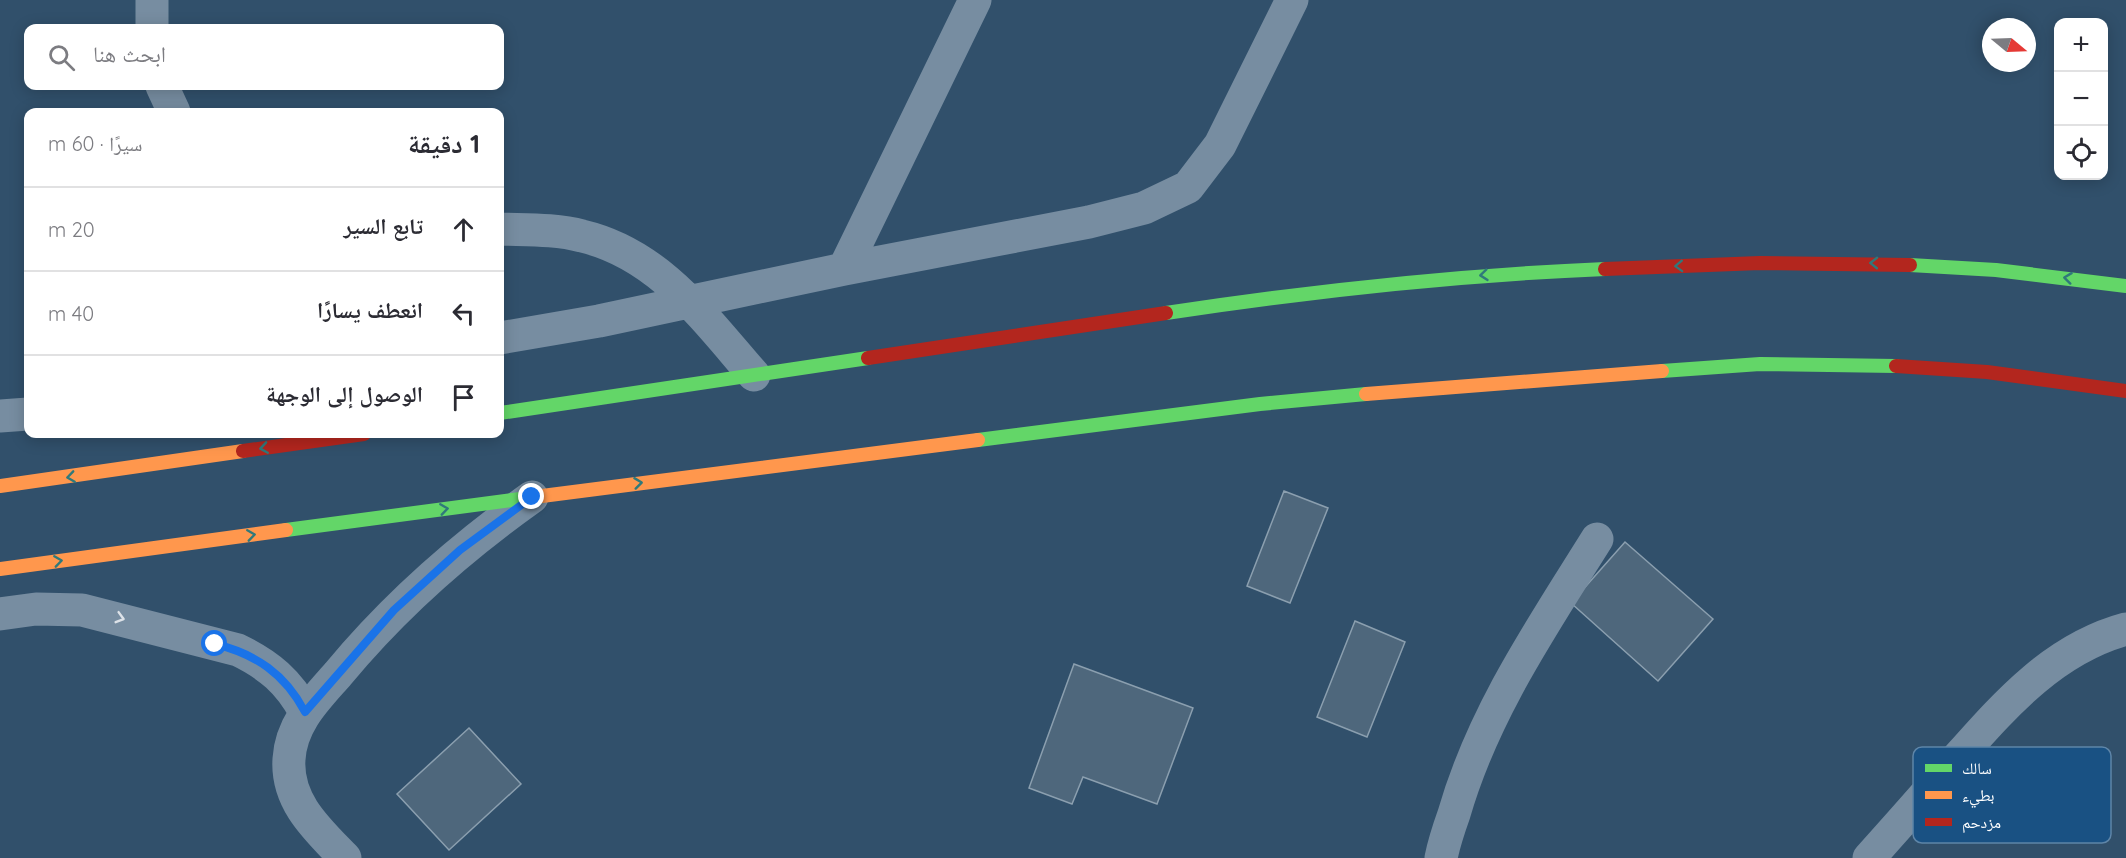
<!DOCTYPE html>
<html lang="ar">
<head>
<meta charset="utf-8">
<style>
  body { margin:0; font-family:Quicksand,"Noto Naskh Arabic",sans-serif; background:#f7f7f7; color:#2b2b33; direction:rtl }
  .controls { position:absolute; right:18px; top:18px; display:grid; overflow:hidden; border-radius:12px; box-shadow:0 3px 15px #0003 }
  .controls button { width:54px; height:54px; display:grid; place-items:center; padding:0; border:0; border-bottom:2px solid #e1e1e2; background:#fff; color:#2b2b33; font:30px sans-serif }
  .compass { position:absolute; left:1982px; top:18px; width:54px; height:54px; border-radius:50%; background:#fff; box-shadow:0 3px 15px #0003; rotate:109deg }
  .stop { position:absolute; width:18px; height:18px; margin:-14px; border:4px solid #1a73e8; border-radius:50%; background:#fff }
  .stop.end { background:#1a73e8; border-color:#fff; box-shadow:0 2px 6px #0008 }
  .list { margin:0; padding:0; list-style:none }
  h2 { display:flex; justify-content:space-between; align-items:center; height:78px; margin:0; padding:0 24px; font-size:26px }
  h2 small { font-size:20px; font-weight:400; color:#7c7c81 }
  .list li { display:grid; grid-template-columns:39px 1fr auto; gap:18px; align-items:center; box-sizing:border-box; height:84px; padding:0 24px; border-top:2px solid #e1e1e2 }
  .list b { display:block; font-size:22px; white-space:nowrap }
  .list em { font-size:20px; font-style:normal; color:#7c7c81 }
  .icon { flex:none; width:33px; height:33px; fill:none; stroke:currentColor; stroke-width:2; stroke-linecap:round; stroke-linejoin:round }
  .map { position:relative; flex:none; width:2126px; height:858px; overflow:hidden; direction:ltr }
  .search { position:absolute; background:#fff; box-shadow:0 3px 15px #0003; left:24px; top:24px; width:480px; height:66px; display:flex; align-items:center; gap:15px; box-sizing:border-box; padding:0 21px; border-radius:12px; color:#7c7c81; font-size:22px }
  .panel { position:absolute; background:#fff; box-shadow:0 3px 15px #0003; left:24px; top:108px; width:480px; height:330px; border-radius:12px; direction:rtl }
  .map>svg:first-child { display:block }
  .building { fill:#4e677c; stroke:#8b9faf; stroke-width:1.5 }
  .lines { fill:none; stroke-linecap:round; stroke-linejoin:round }
  .street { stroke:#778da1; stroke-width:33 }
  .fast { stroke:#63d668; stroke-width:14 }
  .slow { stroke:#ff974d; stroke-width:14 }
  .jam { stroke:#b3261e; stroke-width:14 }
  .oneway { stroke:#2f797b }
  .oneway2 { stroke:#dde2e8 }
  .route { stroke:#1a73e8; stroke-width:8 }
  .key { fill:#195183; stroke:#5e85a8; stroke-width:1.5 }
  .key-label { font-size:16px; fill:#fff }
</style>
</head>
<body>
<div class="map">
<svg width="2126" height="858" viewBox="0 0 2126 858">
  <rect width="100%" height="100%" fill="#31506b"/>
  <!-- building -->
  <path class="building" d="M1284 491 1328 508 1290 603 1247 586Z
    M1625 542 1713 619 1658 681 1571 603Z
    M1355 621 1405 642 1367 737 1317 717Z
    M1074 664 1193 708 1157 804 1083 777 1072 804 1029 788Z
    M469 728 521 784 449 850 397 794Z"/>
  <g class="lines">
    <!-- street -->
    <path class="street" d="M152 0V28
      M162 86 174 112
      M500 229C526 230 556 229 582 236 659 254 704 318 754 375
      M844 269 975 0
      M500 338 599 321 844 269 1089 222 1144 208 1188 187 1220 145 1292 0
      M0 416 28 414
      M0 614 36 609 82 610 238 650C269 665 289 682 305 712
      M345 858C318 830 286 802 289 759 291 723 316 699 338 674 395 605 459 549 532 497
      M1441 858C1444 843 1449 828 1454 814 1483 713 1542 627 1597 539
      M1869 858C1898 826 1926 794 1954 762 2003 707 2052 649 2126 629"/>
    <!-- fast -->
    <path class="fast" d="M1910 265 1996 270 2126 286
      M1166 313C1311 291 1458 275 1605 269
      M1662 371 1760 364 1896 366
      M500 413 868 358
      M978 440 1260 404 1366 394
      M286 530 542 496"/>
    <!-- slow -->
    <path class="slow" d="M1366 394 1662 371
      M0 486 243 451
      M542 496 978 440
      M0 569 286 530"/>
    <!-- jam -->
    <path class="jam" d="M1605 269 1760 263 1910 265
      M868 358 1166 313
      M1896 366 1987 372 2126 391
      M243 451 364 434"/>
  </g>
  <!-- one-way arrows -->
  <defs><path id="oneway-chevron" d="M-2-3.5L2.5 0L-2 3.5" fill="none" stroke-width="1.6" stroke-linecap="round" stroke-linejoin="round" transform="scale(1.5)"/></defs>
  <g class="oneway">
    <use href="#oneway-chevron" transform="translate(1874 263) rotate(-179)"/>
    <use href="#oneway-chevron" transform="translate(1679 266) rotate(178)"/>
    <use href="#oneway-chevron" transform="translate(1484 275) rotate(174)"/>
    <use href="#oneway-chevron" transform="translate(2068 278) rotate(-173)"/>
    <use href="#oneway-chevron" transform="translate(264 448) rotate(171)"/>
    <use href="#oneway-chevron" transform="translate(71 477) rotate(172)"/>
    <use href="#oneway-chevron" transform="translate(638 483) rotate(-7)"/>
    <use href="#oneway-chevron" transform="translate(444 509) rotate(-8)"/>
    <use href="#oneway-chevron" transform="translate(251 535) rotate(-8)"/>
    <use href="#oneway-chevron" transform="translate(58 561) rotate(-8)"/>
  </g>
  <use class="oneway2" href="#oneway-chevron" transform="translate(120 618) rotate(16)"/>
  <g class="lines">
    <!-- route -->
    <path class="route" d="M215 644C256 654 285 674 305 712L394 610 460 550 532 497"/>
  </g>
  <!-- legend -->
  <rect x="1913" y="747" width="198" height="96" rx="9" class="key"/>
  <rect x="1925" y="764" width="27" height="8" fill="#63d668"/>
  <rect x="1925" y="791" width="27" height="8" fill="#ff974d"/>
  <rect x="1925" y="818" width="27" height="8" fill="#b3261e"/>
  <g class="key-label">
    <text x="1962" y="774">سالك</text>
    <text x="1962" y="801">بطيء</text>
    <text x="1962" y="828">مزدحم</text>
  </g>
</svg>
<div class="controls">
<button>+</button>
<button>−</button>
<button><svg class="icon" aria-label="locate" viewBox="0 0 24 24"><circle cx="12" cy="12" r="6"/><path d="M12 2v4M12 18v4M2 12h4M18 12h4"/></svg></button>
</div>
<svg class="compass" viewBox="-18 -18 36 36"><path d="M0-13l5 13h-10z" fill="#e53935"/><path d="M0 13l5-13h-10z" fill="#7c7c81"/></svg>
<div class="stop" style="left:215px;top:644px"></div>
<div class="stop end" style="left:532px;top:497px"></div>
<div class="search"><svg class="icon" aria-label="search" viewBox="0 0 24 24"><circle cx="10" cy="10" r="6"/><path d="M15 15l6 6"/></svg>ابحث هنا</div>
<section class="panel">
<h2>1 دقيقة<small>سيرًا · 60 m</small></h2>
<ul class="list">
<li><svg class="icon" aria-label="ahead" viewBox="0 0 24 24"><path d="M12 20V5M6 11l6-6 6 6"/></svg><div><b>تابع السير</b></div><em>20 m</em></li>
<li><svg class="icon" aria-label="left" viewBox="0 0 24 24"><path d="M17 20v-9H6M10 6l-5 5 5 5"/></svg><div><b>انعطف يسارًا</b></div><em>40 m</em></li>
<li><svg class="icon" aria-label="arrive" viewBox="0 0 24 24"><path d="M6 21V4h12l-3 4 3 4H6"/></svg><div><b>الوصول إلى الوجهة</b></div></li>
</ul>
</section>
</div>
</body>
</html>
